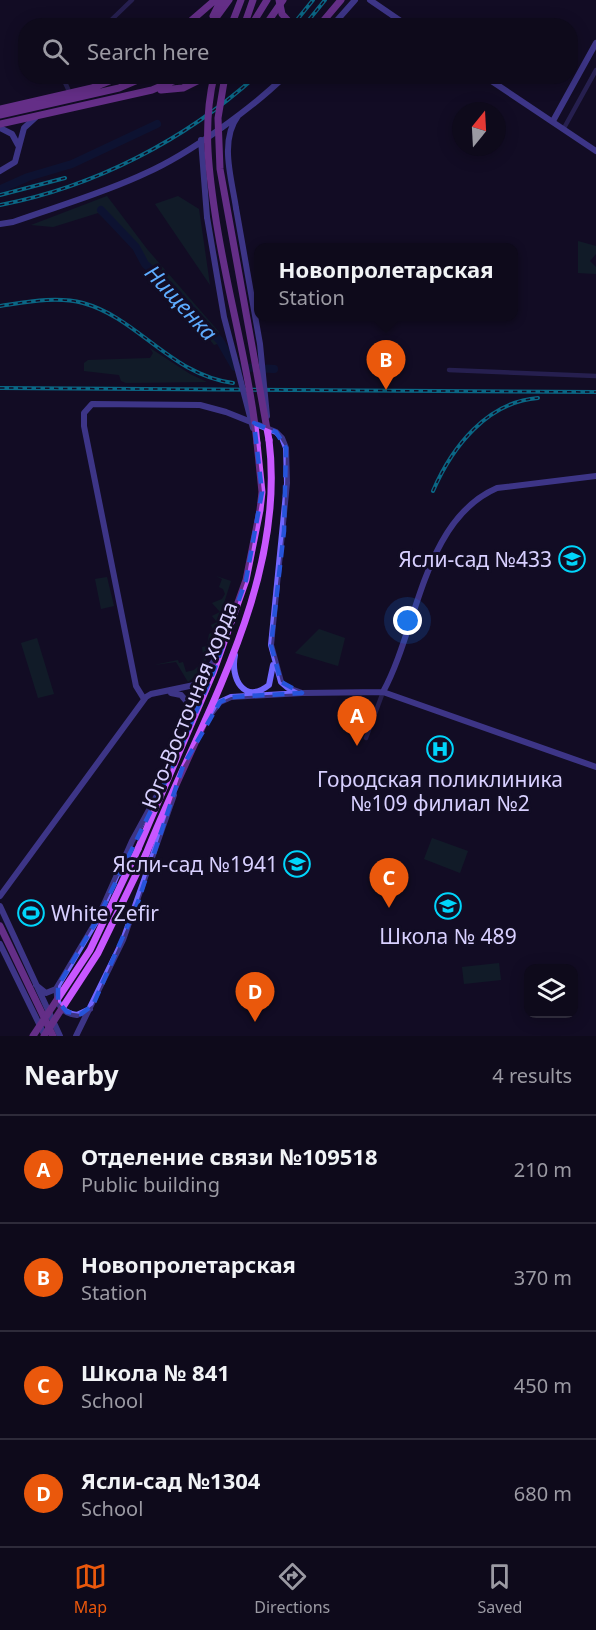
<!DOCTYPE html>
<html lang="en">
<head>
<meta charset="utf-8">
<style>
  body { margin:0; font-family:"Noto Sans",sans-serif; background:#1c1828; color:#f1f3f6 }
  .controls { position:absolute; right:18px; bottom:18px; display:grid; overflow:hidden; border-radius:12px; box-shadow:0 3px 15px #0003 }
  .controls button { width:54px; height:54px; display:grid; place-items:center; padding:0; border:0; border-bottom:2px solid #2e2b3a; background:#0e0a1b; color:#f1f3f6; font:30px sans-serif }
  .compass { position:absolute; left:452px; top:102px; width:54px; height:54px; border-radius:50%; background:#0e0a1b; box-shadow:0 3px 15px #0003; rotate:18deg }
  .you { position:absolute; left:408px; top:621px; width:21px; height:21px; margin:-15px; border:4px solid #fff; border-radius:50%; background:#1a73e8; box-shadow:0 0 0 9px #1a73e833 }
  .badge { display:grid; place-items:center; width:39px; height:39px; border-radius:50%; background:#ea580c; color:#fff; font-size:20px; font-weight:700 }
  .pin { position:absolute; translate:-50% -50px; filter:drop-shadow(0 2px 3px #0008) }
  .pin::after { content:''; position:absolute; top:32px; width:21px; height:18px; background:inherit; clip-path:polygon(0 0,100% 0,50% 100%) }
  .popup { position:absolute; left:254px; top:243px; width:264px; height:78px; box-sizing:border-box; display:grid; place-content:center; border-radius:12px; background:#0e0a1b; filter:drop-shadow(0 2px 4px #0005); font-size:20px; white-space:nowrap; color:#9b9aa3 }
  .popup b { font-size:22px; color:#f1f3f6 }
  .popup::after { content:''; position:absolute; left:50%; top:100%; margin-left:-12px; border:12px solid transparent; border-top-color:#0e0a1b }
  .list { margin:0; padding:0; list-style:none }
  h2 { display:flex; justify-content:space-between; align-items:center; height:78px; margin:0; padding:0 24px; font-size:26px }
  h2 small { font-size:20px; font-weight:400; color:#9b9aa3 }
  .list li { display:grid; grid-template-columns:39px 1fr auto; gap:18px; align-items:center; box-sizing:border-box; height:108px; padding:0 24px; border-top:2px solid #2e2b3a }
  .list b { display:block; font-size:22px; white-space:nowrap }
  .list p { margin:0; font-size:20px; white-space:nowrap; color:#9b9aa3 }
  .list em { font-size:20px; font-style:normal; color:#9b9aa3 }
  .icon { flex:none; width:33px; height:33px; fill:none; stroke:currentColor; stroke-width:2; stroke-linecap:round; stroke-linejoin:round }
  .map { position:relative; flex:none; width:596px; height:1036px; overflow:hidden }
  .search { position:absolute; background:#0e0a1b; box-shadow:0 3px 15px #0003; left:18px; right:18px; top:18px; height:66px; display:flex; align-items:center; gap:15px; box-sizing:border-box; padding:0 21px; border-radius:24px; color:#9b9aa3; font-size:22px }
  .sheet { height:510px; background:#0e0a1b }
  nav { display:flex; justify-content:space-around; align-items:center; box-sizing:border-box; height:84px; border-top:2px solid #2e2b3a; background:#0e0a1b; font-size:16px; color:#9b9aa3 }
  nav a { display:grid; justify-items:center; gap:3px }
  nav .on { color:#ea580c }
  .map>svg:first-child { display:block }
  .green { fill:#102d2e }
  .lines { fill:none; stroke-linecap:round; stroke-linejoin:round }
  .river { stroke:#081a42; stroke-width:8 }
  .street { stroke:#3e3784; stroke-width:4.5 }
  .secondary { stroke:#7267ff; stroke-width:6 }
  .primary { stroke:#c857ff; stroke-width:7 }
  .rail-casing { stroke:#00d5fb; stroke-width:4 }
  .rail { stroke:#120d24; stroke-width:1.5; stroke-dasharray:4.5; stroke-linecap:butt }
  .secondary-bridge { stroke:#7267ff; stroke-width:6 }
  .primary-bridge { stroke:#c857ff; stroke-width:7 }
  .marked { fill:none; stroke:#2654da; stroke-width:4.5; stroke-dasharray:12 8; stroke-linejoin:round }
  .labels { text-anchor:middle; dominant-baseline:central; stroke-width:6; stroke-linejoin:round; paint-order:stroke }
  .poi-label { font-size:21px; fill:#d8d0ff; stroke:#120d24; text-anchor:end }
  .street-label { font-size:21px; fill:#d8d0ff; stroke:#120d24 }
  .water-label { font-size:22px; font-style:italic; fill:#5eacff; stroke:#120d24 }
</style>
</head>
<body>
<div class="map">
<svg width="596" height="1036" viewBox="0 0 596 1036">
  <rect width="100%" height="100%" fill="#120d24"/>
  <!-- green -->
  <path class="green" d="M107 196 147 249 219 332 217 344 214 345C178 299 142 252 98 213L53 227 31 225Z
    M178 196 199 209 210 285 155 204Z
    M578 241 596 246V254L590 261 596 267V274L578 273Z
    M150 348 190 374 207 382 126 383 121 381 119 375 84 371V363L88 360 150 358 153 353Z
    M216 576 231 581 205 663 198 674 188 682 176 662 154 665 178 660 179 663 183 662 186 672 194 670 204 661 202 647 207 646 209 634 214 631 211 625 217 622 212 616 220 612 212 603 222 599 225 594 223 589 219 587 222 579Z
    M107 577 114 606 101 609 95 579Z
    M319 629 345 638 338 666 295 653Z
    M37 638 54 694 38 698 21 643Z
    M432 838 468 851 460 873 424 859Z
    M499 963 501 980 464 984 462 967Z"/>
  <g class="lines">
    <!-- river -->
    <path class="river" d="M1 189 28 177 72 164 157 124
      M101 210 136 247 145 264 172 288 220 341 235 367 274 369"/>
    <!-- street -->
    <path class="street" d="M105 26 132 0
      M62 76 68 89
      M564 128 596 70
      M449 370 596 376
      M366 738 383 692"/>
    <!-- secondary -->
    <path class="secondary" d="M370 0 408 26
      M332 26 355 0
      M484 76 596 151
      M553 121 596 43
      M0 128 12 134 18 145
      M201 140 207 217
      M0 171 15 162 24 128 36 117
      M236 208C232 180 219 141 238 116
      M0 224 13 222C58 206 104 193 146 173 189 154 251 109 285 76
      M235 655C230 678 244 705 269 685L273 665
      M383 692C418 628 423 520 497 488L596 476
      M171 693 181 695 187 702V729
      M144 699 136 686 84 426V413L92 404 200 405 226 412 276 432 282 438 286 448 287 483 271 645 281 682 288 688 302 693
      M210 715 220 702 231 697 302 693 383 692 596 767
      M0 896 146 697 151 694 199 684 215 659
      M0 906 60 1036
      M0 944 45 1036
      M36 985 46 993 56 989 97 920 132 841 161 788
      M58 986C54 1002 61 1013 77 1015L90 1009
      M76 1036 123 940 174 795"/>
    <!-- primary -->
    <path class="primary" d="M213 16 221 0
      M185 26 215 0
      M210 26 229 0
      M231 26 241 0
      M244 26 253 0
      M251 26 267 0
      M265 26 283 0
      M319 26 341 0
      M161 90 183 88 207 76
      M0 109 92 88 122 76
      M0 115 119 88 147 76
      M0 124 152 90 185 76
      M138 849 213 673 246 580 260 510 262 492 257 443
      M146 854C198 724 287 585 269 440
      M0 926 53 1036"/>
    <!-- rail casing -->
    <g class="rail-casing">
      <path id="rail" d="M292 26 313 0
        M304 26 325 0
        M0 195 65 178
        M0 205C94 187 185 140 256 76
        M0 306C27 302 56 296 83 303 138 318 171 375 233 383
        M0 388 596 392
        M433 491C452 447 487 402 538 398"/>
    </g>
    <!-- rail -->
    <use href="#rail" class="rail"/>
    <!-- secondary-bridge -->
    <path class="secondary-bridge" d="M236 208 260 344 267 416
      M207 217 224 317 253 428"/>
    <!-- primary-bridge -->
    <path class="primary-bridge" d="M279 0 282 14 293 26
      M214 76C203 123 208 166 215 213 226 290 249 365 257 443
      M225 76 218 118 220 169 269 440
      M33 1036 90 950 138 849
      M44 1036 98 953 146 854"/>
  </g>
  <!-- marked area -->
  <path d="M0 0H596V1036H0ZM254 423 276 432 286 448 284 531 271 645 281 682 302 693 231 697 220 702 183 766 138 902 93 1005 81 1014 67 1012 58 1002V986L97 920 169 774 213 673 246 580 262 492Z" fill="#120d24" fill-opacity=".55" fill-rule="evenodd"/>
  <path class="marked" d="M254 423 276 432 286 448 284 531 271 645 281 682 302 693 231 697 220 702 183 766 138 902 93 1005 81 1014 67 1012 58 1002V986L97 920 169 774 213 673 246 580 262 492Z"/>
  <!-- icons -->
  <defs>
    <g id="school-ring" transform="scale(1.35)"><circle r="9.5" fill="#120d24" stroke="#00d5fb" stroke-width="1.5"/><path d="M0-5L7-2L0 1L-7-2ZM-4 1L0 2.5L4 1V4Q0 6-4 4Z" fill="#00d5fb"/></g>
    <g id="hospital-ring" transform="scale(1.35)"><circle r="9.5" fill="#120d24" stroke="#00d5fb" stroke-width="1.5"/><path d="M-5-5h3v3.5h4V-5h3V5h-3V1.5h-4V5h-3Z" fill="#00d5fb"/></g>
    <g id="stadium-ring" transform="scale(1.35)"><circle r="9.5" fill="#120d24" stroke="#00d5fb" stroke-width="1.5"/><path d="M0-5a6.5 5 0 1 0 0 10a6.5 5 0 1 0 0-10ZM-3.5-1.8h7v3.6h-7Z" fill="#00d5fb"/></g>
  </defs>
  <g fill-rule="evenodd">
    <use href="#school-ring" x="572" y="559"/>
    <use href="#hospital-ring" x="440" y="749"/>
    <use href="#school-ring" x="297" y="864"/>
    <use href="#school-ring" x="448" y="906"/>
    <use href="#stadium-ring" x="31" y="913"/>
  </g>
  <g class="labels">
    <!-- poi labels -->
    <g class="poi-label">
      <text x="552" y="559">Ясли-сад №433</text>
      <text x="440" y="779" text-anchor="middle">Городская поликлиника<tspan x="440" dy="24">№109 филиал №2</tspan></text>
      <text x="278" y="864">Ясли-сад №1941</text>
      <text x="51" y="913" text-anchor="start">White Zefir</text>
      <text x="448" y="936" text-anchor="middle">Школа № 489</text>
    </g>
    <!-- street labels -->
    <g class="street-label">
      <text transform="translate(189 705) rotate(-68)">Юго-Восточная хорда</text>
    </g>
    <!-- water labels -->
    <g class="water-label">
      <text transform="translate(182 302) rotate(47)">Нищенка</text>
    </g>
  </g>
</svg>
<div class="controls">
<button><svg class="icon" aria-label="layers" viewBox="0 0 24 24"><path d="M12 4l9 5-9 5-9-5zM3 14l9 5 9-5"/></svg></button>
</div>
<svg class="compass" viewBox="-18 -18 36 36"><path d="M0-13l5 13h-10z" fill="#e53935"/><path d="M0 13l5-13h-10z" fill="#9b9aa3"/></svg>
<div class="you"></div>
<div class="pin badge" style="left:357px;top:746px">A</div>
<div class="pin badge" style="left:386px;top:390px">B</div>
<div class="popup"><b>Новопролетарская</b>Station</div>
<div class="pin badge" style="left:389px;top:908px">C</div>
<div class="pin badge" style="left:255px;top:1022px">D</div>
<div class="search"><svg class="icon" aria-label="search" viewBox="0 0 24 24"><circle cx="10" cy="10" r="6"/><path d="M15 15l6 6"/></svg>Search here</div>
</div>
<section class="sheet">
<h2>Nearby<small>4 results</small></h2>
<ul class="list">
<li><span class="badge">A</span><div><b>Отделение связи №109518</b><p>Public building</p></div><em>210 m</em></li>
<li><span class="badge">B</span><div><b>Новопролетарская</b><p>Station</p></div><em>370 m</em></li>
<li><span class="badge">C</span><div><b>Школа № 841</b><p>School</p></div><em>450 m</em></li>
<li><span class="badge">D</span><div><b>Ясли-сад №1304</b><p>School</p></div><em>680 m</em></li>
</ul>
</section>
<nav>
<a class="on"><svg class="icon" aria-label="map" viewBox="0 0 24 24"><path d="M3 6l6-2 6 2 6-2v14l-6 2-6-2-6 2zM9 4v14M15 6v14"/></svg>Map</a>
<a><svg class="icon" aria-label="directions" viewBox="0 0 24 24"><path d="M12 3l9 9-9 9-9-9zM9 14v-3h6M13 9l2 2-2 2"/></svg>Directions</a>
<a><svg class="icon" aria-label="saved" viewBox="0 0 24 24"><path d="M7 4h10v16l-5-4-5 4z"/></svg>Saved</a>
</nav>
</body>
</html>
